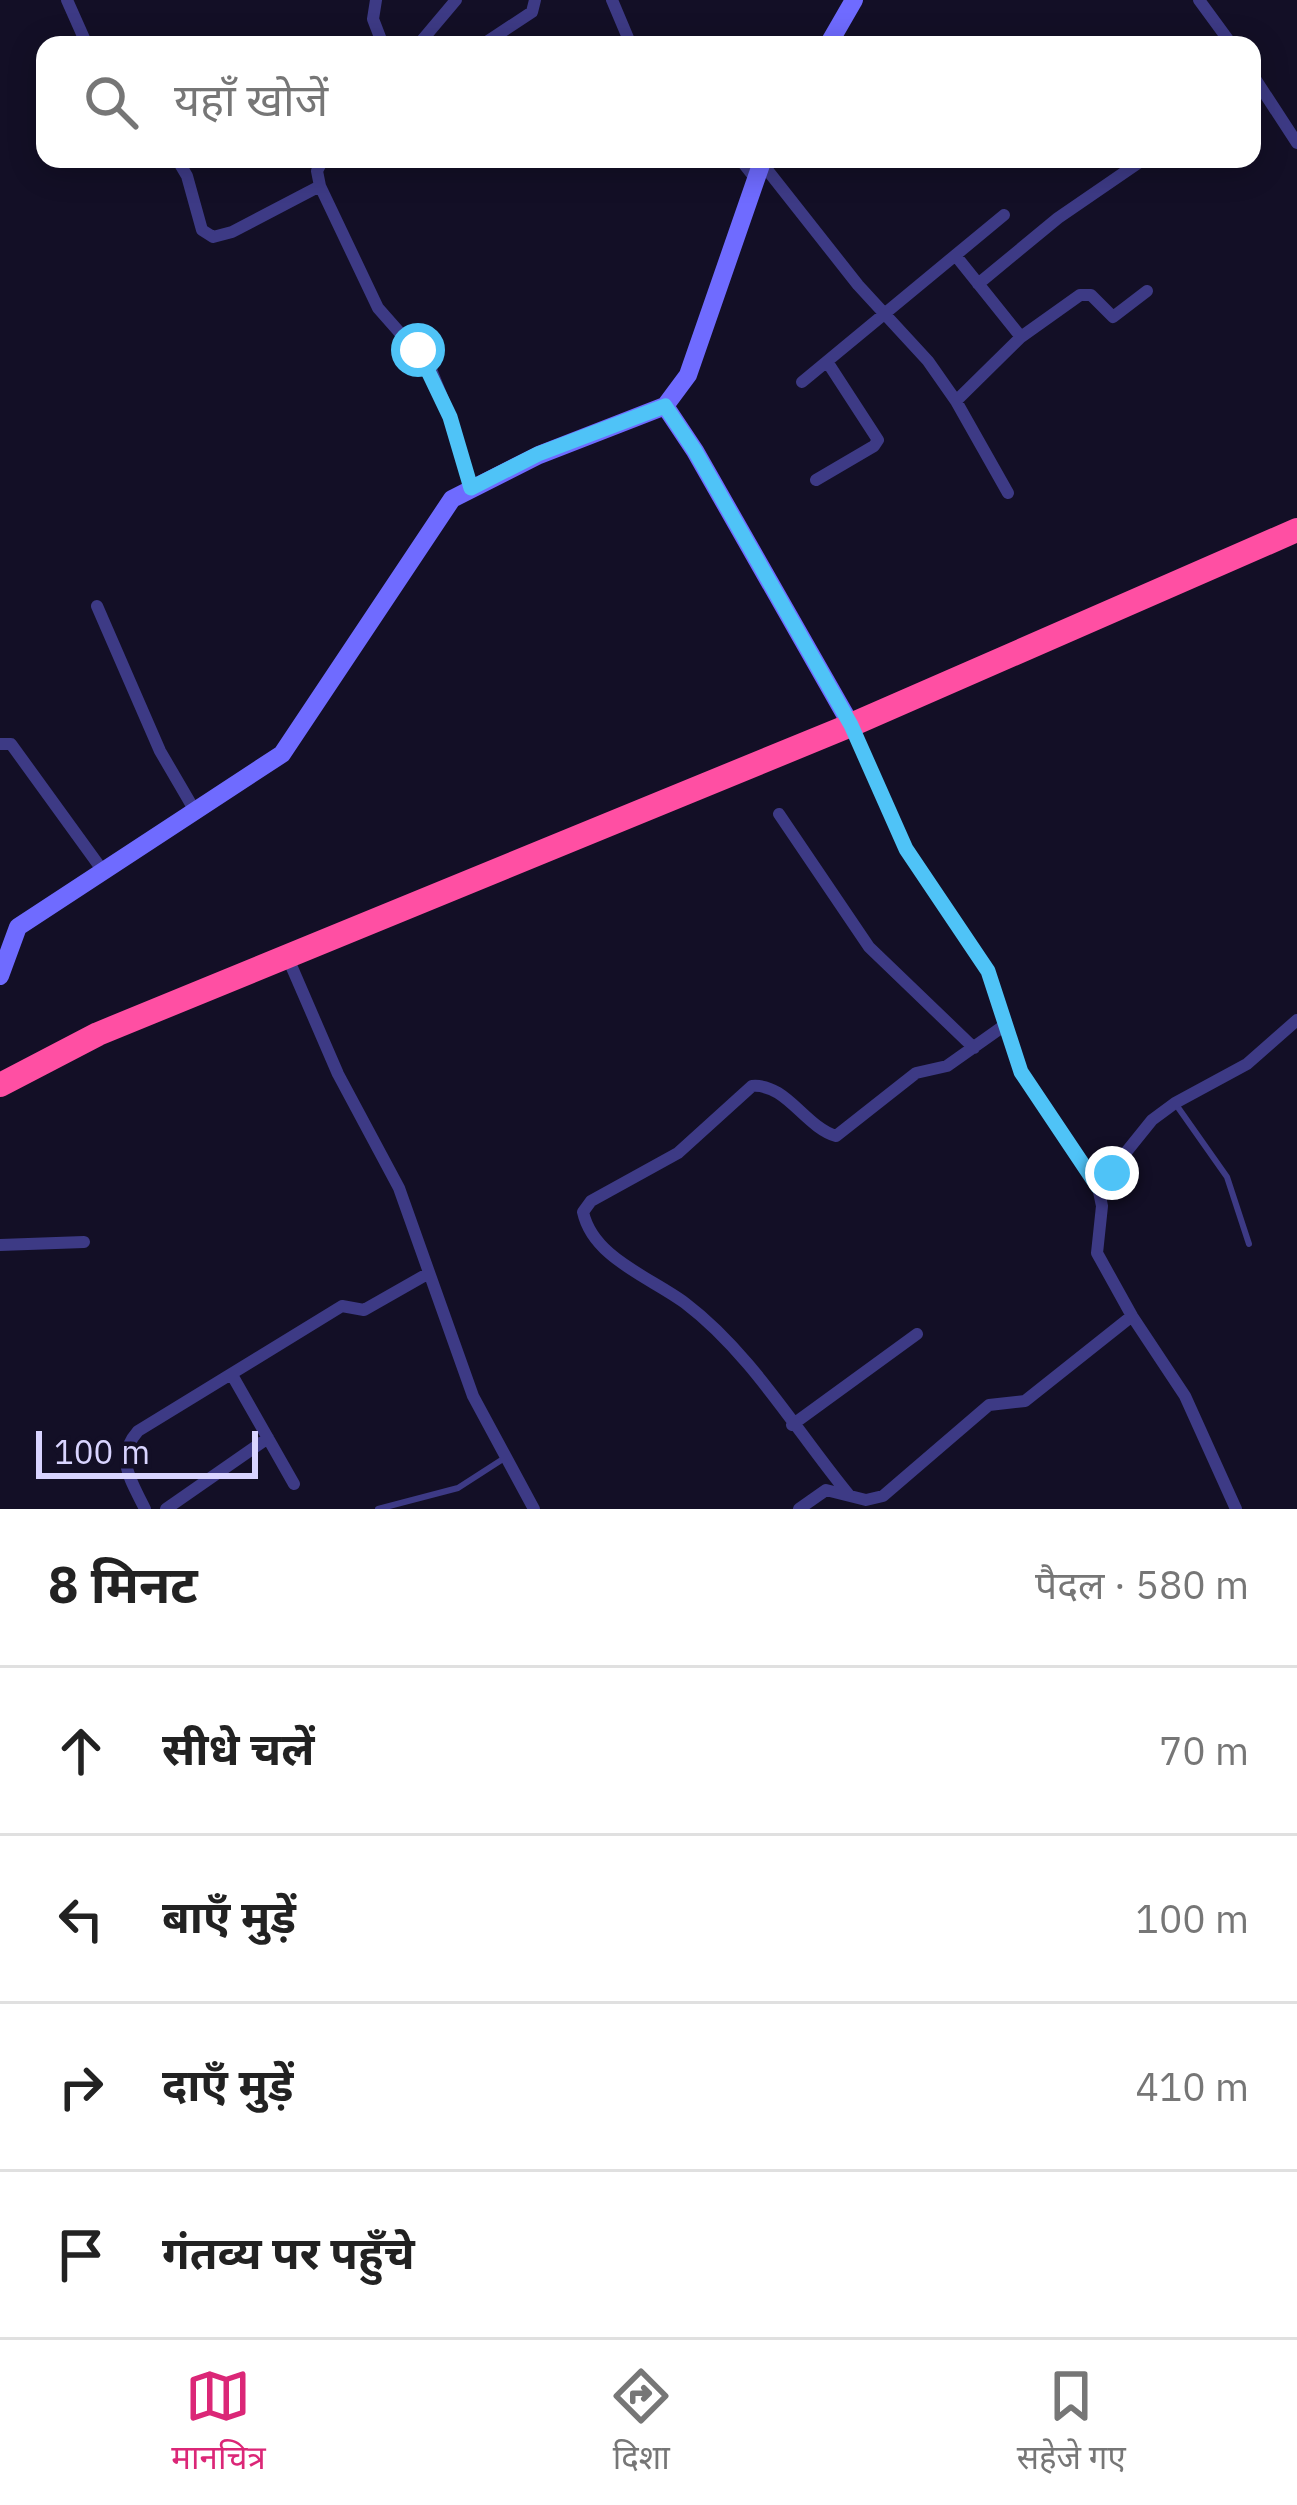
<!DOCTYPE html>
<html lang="hi">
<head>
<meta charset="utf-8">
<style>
  body { margin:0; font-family:"IBM Plex Sans","Noto Sans Devanagari",sans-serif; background:#f2f2f2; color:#222 }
  .scale { position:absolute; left:36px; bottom:30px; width:222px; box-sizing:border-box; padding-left:12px; border:6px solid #d9d4ff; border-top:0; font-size:33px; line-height:42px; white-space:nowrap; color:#d9d4ff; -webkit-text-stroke:9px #130f26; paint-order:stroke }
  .stop { position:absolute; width:36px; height:36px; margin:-27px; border:9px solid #4fc3f7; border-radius:50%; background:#fff }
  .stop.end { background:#4fc3f7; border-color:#fff; box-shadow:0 3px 12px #0008 }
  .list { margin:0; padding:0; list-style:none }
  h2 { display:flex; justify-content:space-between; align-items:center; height:156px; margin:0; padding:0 48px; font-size:51px }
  h2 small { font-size:39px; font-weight:400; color:#767676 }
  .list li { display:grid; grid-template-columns:78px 1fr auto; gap:36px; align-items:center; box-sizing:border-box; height:168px; padding:0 48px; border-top:3px solid #e0e0e0 }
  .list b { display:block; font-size:45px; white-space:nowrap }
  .list em { font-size:39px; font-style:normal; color:#767676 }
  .icon { flex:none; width:66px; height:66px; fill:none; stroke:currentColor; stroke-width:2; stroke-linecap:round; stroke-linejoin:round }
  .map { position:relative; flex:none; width:1297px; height:1509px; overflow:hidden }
  .search { position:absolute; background:#fff; box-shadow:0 6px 30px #0003; left:36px; right:36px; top:36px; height:132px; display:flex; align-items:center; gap:30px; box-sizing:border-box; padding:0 42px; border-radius:24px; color:#767676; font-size:45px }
  .sheet { height:828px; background:#fff }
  nav { display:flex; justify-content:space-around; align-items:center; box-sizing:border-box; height:168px; border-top:3px solid #e0e0e0; background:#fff; font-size:33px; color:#767676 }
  nav a { display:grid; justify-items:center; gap:6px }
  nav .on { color:#db2777 }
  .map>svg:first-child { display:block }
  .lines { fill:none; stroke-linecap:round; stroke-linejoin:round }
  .lane { stroke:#3d3a85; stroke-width:6 }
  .street { stroke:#3d3a85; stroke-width:12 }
  .secondary { stroke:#6f6bff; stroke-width:18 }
  .highway { stroke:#ff4fa3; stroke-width:24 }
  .route { stroke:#4fc3f7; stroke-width:15 }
</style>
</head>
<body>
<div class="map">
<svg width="1297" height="1509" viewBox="0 0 1297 1509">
  <rect width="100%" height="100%" fill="#130f26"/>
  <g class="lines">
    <!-- lane -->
    <path class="lane" d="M1177 1106 1227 1177 1249 1244
      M378 1509 458 1488 503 1459"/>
    <!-- street -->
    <path class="street" d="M67 0 87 45
      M376 0 373 19 383 45
      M612 0 631 45
      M1199 0 1232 45
      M132 45H136
      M418 45 456 0
      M482 45 532 12 535 0
      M1252 74 1297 143
      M177 159 187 176 202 230 213 237 232 232 320 186
      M323 159 317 171 320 186 378 308 430 367 450 417 471 488
      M740 159 755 178
      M761 162 858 285 928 361 956 401 1008 493
      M956 256 1021 337
      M978 284 1058 218 1144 159
      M802 382 1004 215
      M956 401 1021 337 1080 295H1091L1113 317 1147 291
      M816 480 874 446 878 440 828 363
      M97 606 160 751 195 811
      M851 725 906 849 988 972 1021 1072 1098 1187 1102 1206 1097 1253 1132 1316 1185 1396 1236 1509
      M0 744H11L103 871
      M779 814 869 947 974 1048
      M287 956 338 1074 399 1188 473 1396 534 1509
      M1098 1187 1152 1120 1175 1103 1247 1064 1297 1020
      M0 1245 84 1242
      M232 1375 294 1484
      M792 1425 917 1334
      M849 1495C797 1432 751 1353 685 1303 650 1277 593 1258 583 1212L591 1201 678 1153 752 1086C786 1083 805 1127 836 1136L916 1073 947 1066 1005 1025
      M145 1509C131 1480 114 1458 138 1431L342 1306 364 1310 429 1273
      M166 1509 268 1438
      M799 1509 826 1490 866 1500 883 1496 989 1405 1025 1401 1132 1316"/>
    <!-- secondary -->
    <path class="secondary" d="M828 45 854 0
      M665 406 695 451 851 725
      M0 976 18 927 282 754 452 499 539 455 665 406 688 375 763 159"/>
    <!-- highway -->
    <path class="highway" d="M0 1085 98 1034 851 725 1297 530"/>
  </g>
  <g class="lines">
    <!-- route -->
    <path class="route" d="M418 350 450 417 471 488 538 454 665 406 695 451 851 725 906 849 988 971 1021 1072 1098 1187 1112 1173"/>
  </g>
</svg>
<div class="scale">100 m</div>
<div class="stop" style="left:418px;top:350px"></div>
<div class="stop end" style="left:1112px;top:1173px"></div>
<div class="search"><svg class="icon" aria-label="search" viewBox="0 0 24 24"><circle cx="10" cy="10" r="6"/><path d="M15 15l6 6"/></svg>यहाँ खोजें</div>
</div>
<section class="sheet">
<h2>8 मिनट<small>पैदल · 580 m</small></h2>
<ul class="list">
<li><svg class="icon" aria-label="ahead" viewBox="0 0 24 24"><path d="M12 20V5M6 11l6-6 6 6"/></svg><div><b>सीधे चलें</b></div><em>70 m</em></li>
<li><svg class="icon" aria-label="left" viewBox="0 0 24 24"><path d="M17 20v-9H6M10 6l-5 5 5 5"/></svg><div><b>बाएँ मुड़ें</b></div><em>100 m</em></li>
<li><svg class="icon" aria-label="right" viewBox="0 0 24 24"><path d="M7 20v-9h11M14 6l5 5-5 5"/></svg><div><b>दाएँ मुड़ें</b></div><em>410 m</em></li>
<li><svg class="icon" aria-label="arrive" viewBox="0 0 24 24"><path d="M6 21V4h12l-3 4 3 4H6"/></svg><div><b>गंतव्य पर पहुँचे</b></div></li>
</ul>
</section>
<nav>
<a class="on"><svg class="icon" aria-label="map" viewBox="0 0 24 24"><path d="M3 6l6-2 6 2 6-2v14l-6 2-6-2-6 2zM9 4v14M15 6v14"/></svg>मानचित्र</a>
<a><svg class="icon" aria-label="directions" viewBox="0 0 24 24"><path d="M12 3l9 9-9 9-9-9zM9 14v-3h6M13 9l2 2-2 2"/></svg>दिशा</a>
<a><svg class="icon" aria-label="saved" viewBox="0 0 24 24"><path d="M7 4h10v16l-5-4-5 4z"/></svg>सहेजे गए</a>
</nav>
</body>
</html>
